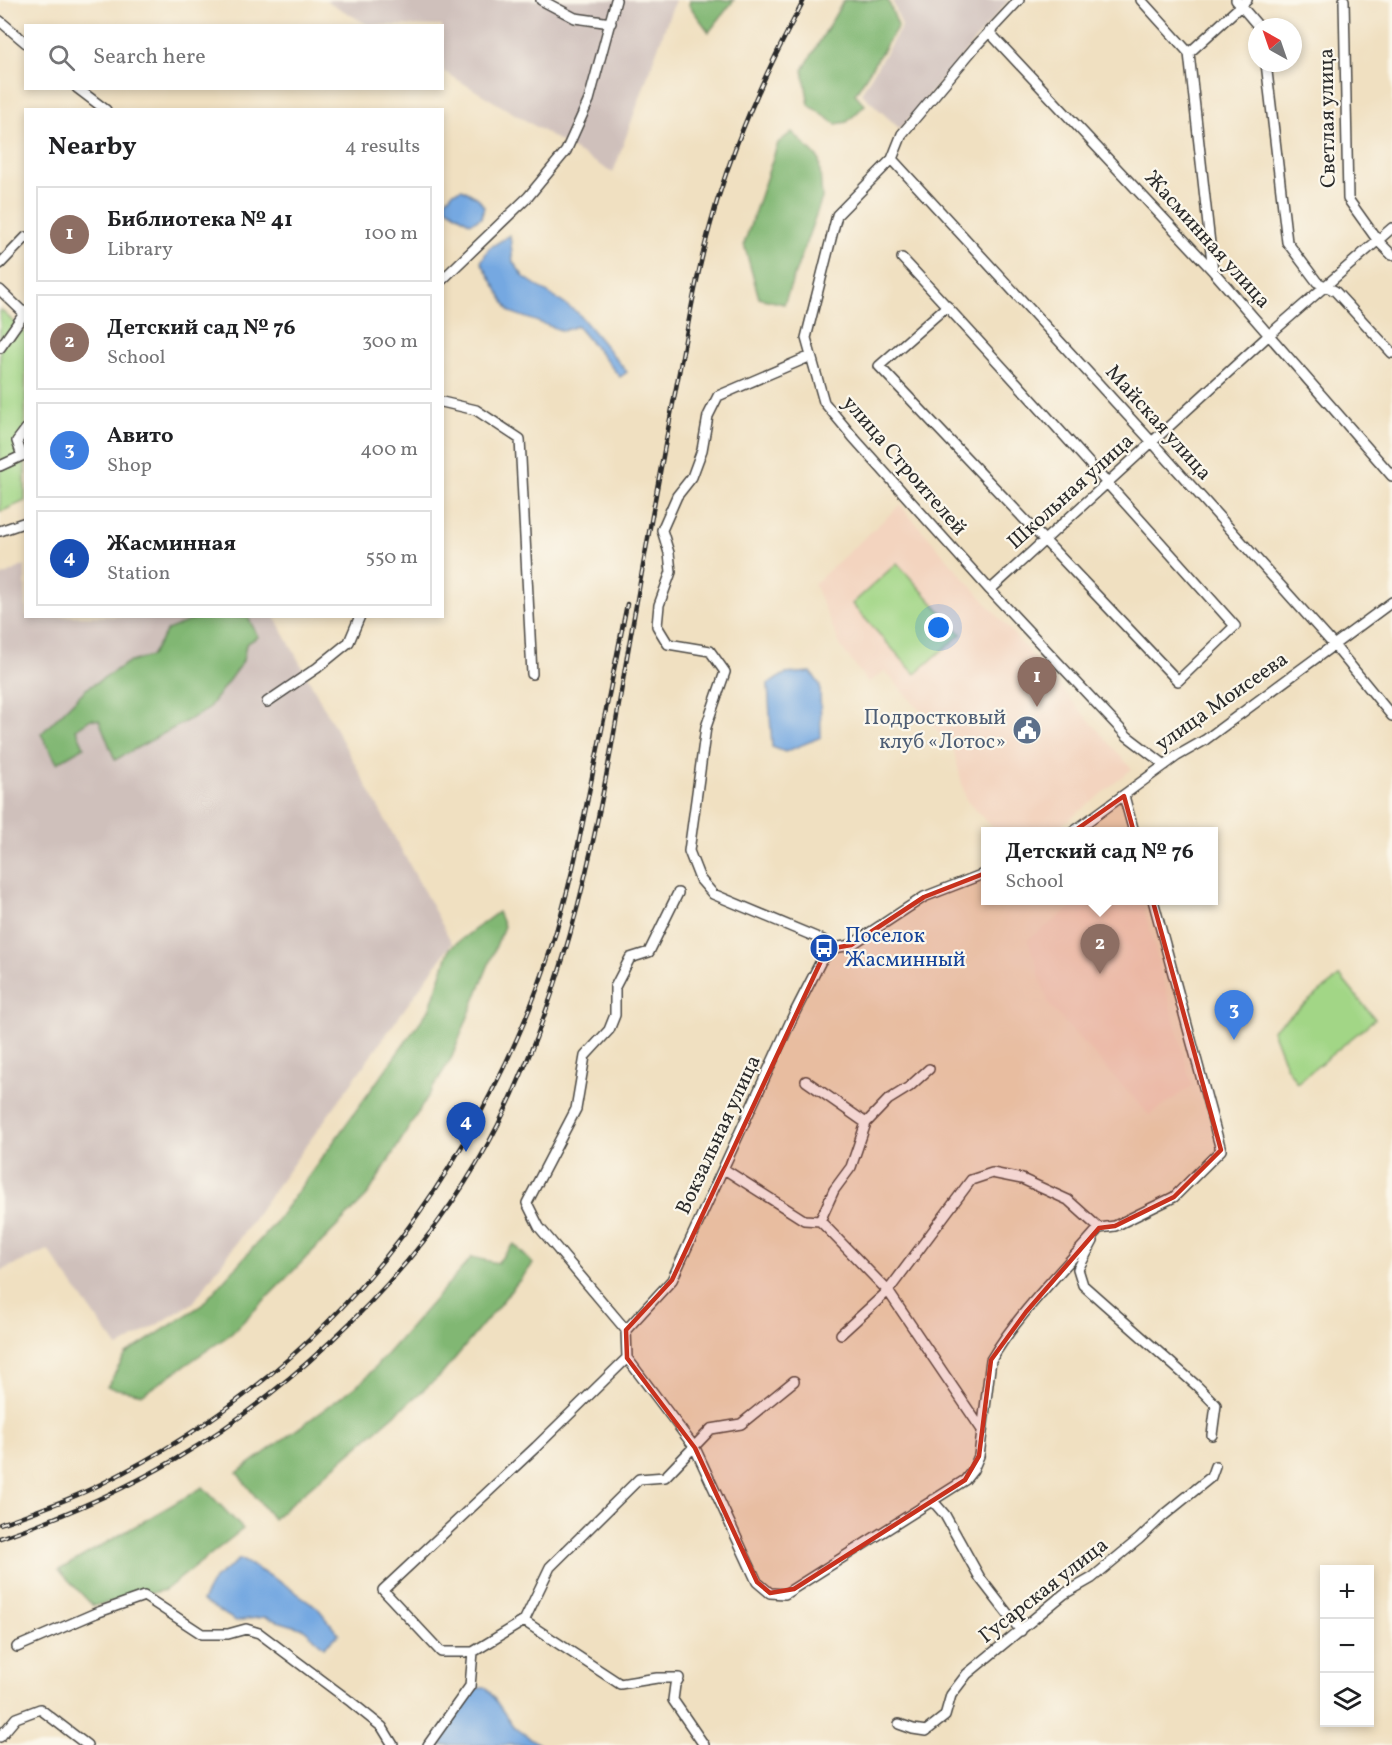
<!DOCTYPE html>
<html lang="en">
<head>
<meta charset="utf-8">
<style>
  body { margin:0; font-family:Vollkorn,serif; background:#f2f2f2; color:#202124 }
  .controls { position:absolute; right:18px; bottom:18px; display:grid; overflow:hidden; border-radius:0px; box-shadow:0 3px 9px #0003 }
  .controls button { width:54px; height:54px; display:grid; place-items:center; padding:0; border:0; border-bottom:2px solid #e0e0e0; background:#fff; color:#202124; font:30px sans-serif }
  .compass { position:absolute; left:1248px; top:18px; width:54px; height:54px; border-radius:50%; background:#fff; box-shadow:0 3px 9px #0003; rotate:320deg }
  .you { position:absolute; left:939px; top:628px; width:21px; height:21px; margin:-15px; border:4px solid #fff; border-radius:50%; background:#1a73e8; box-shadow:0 0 0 9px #1a73e833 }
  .badge { display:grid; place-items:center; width:39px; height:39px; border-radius:50%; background:#c8321e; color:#fff; font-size:20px; font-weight:700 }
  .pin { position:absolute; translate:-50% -50px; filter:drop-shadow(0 2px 3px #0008) }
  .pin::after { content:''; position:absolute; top:32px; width:21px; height:18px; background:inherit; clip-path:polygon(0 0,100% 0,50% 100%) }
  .popup { position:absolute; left:981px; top:827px; width:237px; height:78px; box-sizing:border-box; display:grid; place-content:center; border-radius:0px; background:#fff; filter:drop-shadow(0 2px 4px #0005); font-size:20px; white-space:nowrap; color:#757577 }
  .popup b { font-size:22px; color:#202124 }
  .popup::after { content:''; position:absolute; left:50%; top:100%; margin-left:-12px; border:12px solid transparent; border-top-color:#fff }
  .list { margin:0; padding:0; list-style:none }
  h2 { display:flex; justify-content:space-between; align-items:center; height:78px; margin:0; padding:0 24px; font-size:26px }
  h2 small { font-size:20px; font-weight:400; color:#757577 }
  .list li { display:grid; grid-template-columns:39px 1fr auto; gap:18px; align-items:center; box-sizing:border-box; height:96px; margin:0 12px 12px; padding:0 12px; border:2px solid #e0e0e0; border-radius:0px }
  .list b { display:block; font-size:22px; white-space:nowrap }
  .list p { margin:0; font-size:20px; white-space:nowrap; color:#757577 }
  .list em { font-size:20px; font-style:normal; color:#757577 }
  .icon { flex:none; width:33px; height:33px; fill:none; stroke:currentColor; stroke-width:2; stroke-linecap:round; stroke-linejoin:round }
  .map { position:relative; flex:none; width:1392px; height:1745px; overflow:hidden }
  .search { position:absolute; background:#fff; box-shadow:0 3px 9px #0003; left:24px; top:24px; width:420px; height:66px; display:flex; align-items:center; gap:15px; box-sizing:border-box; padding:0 21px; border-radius:0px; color:#757577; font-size:22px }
  .panel { position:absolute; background:#fff; box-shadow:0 3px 9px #0003; left:24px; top:108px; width:420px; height:510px; border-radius:0px }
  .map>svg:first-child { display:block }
  .built { fill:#f3d4bf }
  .industrial { fill:#cfc0bb }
  .green { fill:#a2d686; stroke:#668058; stroke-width:1.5 }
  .forest { fill:#81b773; stroke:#56714f; stroke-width:1.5 }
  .water { fill:#75a8e1; stroke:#506a86; stroke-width:1.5 }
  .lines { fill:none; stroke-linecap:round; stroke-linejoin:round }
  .minor-casing { stroke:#494642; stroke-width:12 }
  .minor { stroke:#fff; stroke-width:9 }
  .rail-casing { stroke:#2b2b2b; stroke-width:4.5 }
  .rail { stroke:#fbf7ec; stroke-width:2; stroke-dasharray:7; stroke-linecap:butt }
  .marked { fill:#c8321e; fill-opacity:0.2; stroke:#c8321e; stroke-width:4.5; stroke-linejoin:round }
  .labels { text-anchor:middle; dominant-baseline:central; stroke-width:4.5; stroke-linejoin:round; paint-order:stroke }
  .street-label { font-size:21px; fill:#2b2b2b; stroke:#fbf7ec }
  .service-label { font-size:21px; fill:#4e5e75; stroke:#fbf7ec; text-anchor:end }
  .transit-label { font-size:21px; fill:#164399; stroke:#fbf7ec; text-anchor:start }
</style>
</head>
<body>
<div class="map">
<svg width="1392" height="1745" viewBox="0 0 1392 1745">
  <rect width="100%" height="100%" fill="#fbf7ec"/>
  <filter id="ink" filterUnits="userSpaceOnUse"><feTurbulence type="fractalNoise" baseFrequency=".0167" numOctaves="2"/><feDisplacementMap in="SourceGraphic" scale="12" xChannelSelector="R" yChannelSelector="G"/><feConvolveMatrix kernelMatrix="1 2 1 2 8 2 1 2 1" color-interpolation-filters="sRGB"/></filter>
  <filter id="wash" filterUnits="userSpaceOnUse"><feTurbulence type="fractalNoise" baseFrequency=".008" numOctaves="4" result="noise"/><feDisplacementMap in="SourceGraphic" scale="24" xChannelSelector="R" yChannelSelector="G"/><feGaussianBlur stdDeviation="1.35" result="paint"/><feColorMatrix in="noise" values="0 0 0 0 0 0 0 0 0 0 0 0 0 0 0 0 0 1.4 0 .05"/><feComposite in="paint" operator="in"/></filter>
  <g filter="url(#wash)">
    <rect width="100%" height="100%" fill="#f0e0c1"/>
    <!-- built -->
    <path class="built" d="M900 505 1132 769 1055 831H996L966 800 953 748 885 671 868 683 841 647 814 584Z
      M1080 901H1142L1192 1086 1149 1115 1049 1005 1028 940Z"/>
    <!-- industrial -->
    <path class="industrial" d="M325 0H675L613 173 443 71 442 26 368 25Z
      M892 0H1009L900 129 861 93 902 26Z
      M25 565 26 616 275 617 452 943 193 1303 118 1348 48 1250 0 1271V577Z"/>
    <!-- green -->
    <path class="green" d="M0 309 26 334 25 501 0 512Z
      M897 563 961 634 915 674 852 604Z
      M1340 976 1375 1019 1297 1083 1286 1066 1272 1030Z"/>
    <!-- forest -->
    <path class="forest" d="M690 0H734L709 32 689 5Z
      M844 0H888L898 26 855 94 865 105 847 122 836 124 809 105 803 70Z
      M792 132 819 159 822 198 784 304 759 298 744 244 778 143Z
      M199 617H248L258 637 246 644 243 661 207 710 115 760 99 720 91 719 76 729 84 747 57 763 41 734 86 689 127 663 151 656 167 630Z
      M498 912 504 926 452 1057 367 1196 231 1334 143 1394 107 1387 126 1354 202 1305 275 1223 430 1008 450 948Z
      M514 1244 533 1264 442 1374 273 1519 237 1473 363 1381 472 1257 497 1263Z
      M203 1487 243 1529 165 1590 93 1606 59 1570Z"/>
    <!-- water -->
    <path class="water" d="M462 189 478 198 484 207 481 218 470 223 447 208 445 201 453 192Z
      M510 235 513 262 524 277 578 313 627 372 620 377 577 326 563 331 510 312 481 262 489 248Z
      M811 672 820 685 821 737 785 752 772 747 768 684 785 674Z
      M240 1559 285 1585 317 1607 339 1634 324 1647 304 1629 264 1617 236 1621 202 1601 214 1579Z
      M476 1688H487L513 1726 540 1745H436L447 1721Z"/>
  </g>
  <g filter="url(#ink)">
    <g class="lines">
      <!-- minor casing -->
      <g class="minor-casing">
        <path id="minor" d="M541 0 575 18 611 23
          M1019 0 975 47 902 134 892 159 837 215 806 338 824 402 853 437 990 590 1127 736 1165 765
          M1141 0 1189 53 1213 271
          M1236 0 1259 27
          M1344 0 1348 199 1378 241 1392 255
          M0 21 26 43
          M990 33 1213 271 1392 476
          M1189 53 1247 0
          M1266 63 1287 242 1317 282 1335 291 1392 353
          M77 88 106 110
          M892 159 1152 442 1333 644 1392 716
          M902 258C1015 379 1125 503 1235 626L1178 681 879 366 947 306
          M0 264 26 237
          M442 280 528 197 566 151 589 100 616 0
          M0 290 26 315
          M0 348 26 311
          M811 356 718 396 708 416 702 450 692 477 677 496 662 530 669 553 671 572 659 605 657 626 668 644 710 651 725 672 706 727 689 851 700 879 713 894 823 940 834 948
          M442 402 476 410 520 439 532 674
          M22 456 17 441 26 429
          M0 466 26 454
          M0 531 26 522
          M990 590 1269 335 1392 228
          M267 702 317 668 349 642 360 616
          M1124 796 1134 832
          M1073 832 1177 756 1205 740 1392 602
          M678 893 649 952 630 958 615 987V1015L609 1030 585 1056 576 1109 527 1203 539 1227 626 1330 627 1358 695 1448 757 1582 770 1593 785 1594 965 1480 973 1470 979 1456 991 1360C1018 1313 1064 1269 1099 1228L1115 1226 1174 1197 1221 1150 1153 900
          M834 948 851 945 924 897 986 873
          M806 1081 866 1123
          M724 1169 804 1220 820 1221 826 1227 888 1291 982 1430
          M820 1221 834 1190 851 1167 866 1123 888 1100 909 1087 929 1069
          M1093 1241 1078 1269 1083 1285 1197 1386 1216 1405 1212 1435
          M626 1330 672 1280 794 1014 821 961 834 948
          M841 1334 888 1291 971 1180 992 1173 1022 1179 1068 1200 1099 1228
          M932 1500 945 1515 980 1578 1021 1631
          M524 1621 473 1652H441L383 1590 536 1447 627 1358
          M524 1621 550 1567 639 1479 665 1477 711 1429 741 1424 794 1381
          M524 1621 620 1684 657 1678H679L675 1685 673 1700 704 1745
          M17 1647 96 1613 144 1596 202 1634H228L246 1629 259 1633 351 1702 382 1727 393 1745
          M899 1724 913 1729 926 1731 945 1716 951 1695 967 1674 1064 1594 1092 1578 1139 1539 1163 1516 1211 1477 1215 1466
          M0 1737 16 1718 40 1709 87 1745
          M428 1745 470 1686 473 1652"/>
      </g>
      <!-- minor -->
      <use href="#minor" class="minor"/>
      <!-- rail casing -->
      <g class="rail-casing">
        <path id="rail" d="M0 1524C33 1512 68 1501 99 1485 275 1398 402 1268 491 1093 514 1048 535 1000 550 951 569 893 581 833 593 772 605 716 616 660 627 604
          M0 1538C130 1494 230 1436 330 1342 397 1280 457 1206 498 1125 569 983 599 828 624 674 641 576 658 480 677 383 687 332 695 280 709 230 730 149 765 73 804 0"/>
      </g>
      <!-- rail -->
      <use href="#rail" class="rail"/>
    </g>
  </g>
  <!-- marked area -->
  <path class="marked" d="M1124 796 1221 1150 1174 1197 1115 1226 1099 1228 1026 1312 991 1360 979 1456 965 1480 794 1589 770 1593 757 1582 695 1448 627 1358 626 1330 672 1280 821 961 834 948 851 945 924 897 1050 848Z"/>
  <!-- icons -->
  <defs>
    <g id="civic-disc" transform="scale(1.5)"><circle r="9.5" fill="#5c6f8a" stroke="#fbf7ec"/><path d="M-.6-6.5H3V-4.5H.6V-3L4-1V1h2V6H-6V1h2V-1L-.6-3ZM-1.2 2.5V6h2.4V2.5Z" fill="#fff"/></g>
    <g id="bus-disc" transform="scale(1.5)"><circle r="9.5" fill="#1a4fb4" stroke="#fbf7ec"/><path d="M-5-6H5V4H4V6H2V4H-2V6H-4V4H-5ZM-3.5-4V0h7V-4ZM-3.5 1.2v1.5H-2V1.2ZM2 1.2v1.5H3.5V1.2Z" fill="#fff"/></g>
  </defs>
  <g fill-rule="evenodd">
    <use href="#civic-disc" x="1027" y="730"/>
    <use href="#bus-disc" x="824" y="948"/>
  </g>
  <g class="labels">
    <!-- street labels -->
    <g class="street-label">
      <text transform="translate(1328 118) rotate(-91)">Светлая улица</text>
      <text transform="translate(1207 240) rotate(48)">Жасминная улица</text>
      <text transform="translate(1158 423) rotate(48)">Майская улица</text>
      <text transform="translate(904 466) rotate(49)">улица Строителей</text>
      <text transform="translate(1071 492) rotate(-42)">Школьная улица</text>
      <text transform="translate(1222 702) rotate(-35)">улица Моисеева</text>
      <text transform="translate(719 1135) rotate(-65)">Вокзальная улица</text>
      <text transform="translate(1044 1591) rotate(-38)">Гусарская улица</text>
    </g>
    <!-- service labels -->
    <g class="service-label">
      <text x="1006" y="718">Подростковый<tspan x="1006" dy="24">клуб «Лотос»</tspan></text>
    </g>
    <!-- transit labels -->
    <g class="transit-label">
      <text x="845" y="936">Поселок<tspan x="845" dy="24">Жасминный</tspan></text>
    </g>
  </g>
</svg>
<div class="controls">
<button>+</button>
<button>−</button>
<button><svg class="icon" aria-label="layers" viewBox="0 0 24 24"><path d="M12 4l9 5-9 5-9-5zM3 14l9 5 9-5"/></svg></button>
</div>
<svg class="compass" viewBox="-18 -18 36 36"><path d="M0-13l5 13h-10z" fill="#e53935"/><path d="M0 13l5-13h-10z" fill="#757577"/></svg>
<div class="you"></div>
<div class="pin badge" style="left:1037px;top:707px;background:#8d6e63">1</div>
<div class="pin badge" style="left:1100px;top:974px;background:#8d6e63">2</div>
<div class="popup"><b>Детский сад № 76</b>School</div>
<div class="pin badge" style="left:1234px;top:1040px;background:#3f7fe0">3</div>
<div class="pin badge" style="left:466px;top:1152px;background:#1a4fb4">4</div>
<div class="search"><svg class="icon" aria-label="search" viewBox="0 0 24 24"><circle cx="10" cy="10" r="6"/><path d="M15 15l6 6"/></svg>Search here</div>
<section class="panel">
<h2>Nearby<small>4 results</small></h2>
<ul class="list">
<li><span class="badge" style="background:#8d6e63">1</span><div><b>Библиотека № 41</b><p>Library</p></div><em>100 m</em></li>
<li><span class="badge" style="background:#8d6e63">2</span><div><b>Детский сад № 76</b><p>School</p></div><em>300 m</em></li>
<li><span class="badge" style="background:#3f7fe0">3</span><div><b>Авито</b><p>Shop</p></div><em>400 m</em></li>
<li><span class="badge" style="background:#1a4fb4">4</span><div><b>Жасминная</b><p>Station</p></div><em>550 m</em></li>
</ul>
</section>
</div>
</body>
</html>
